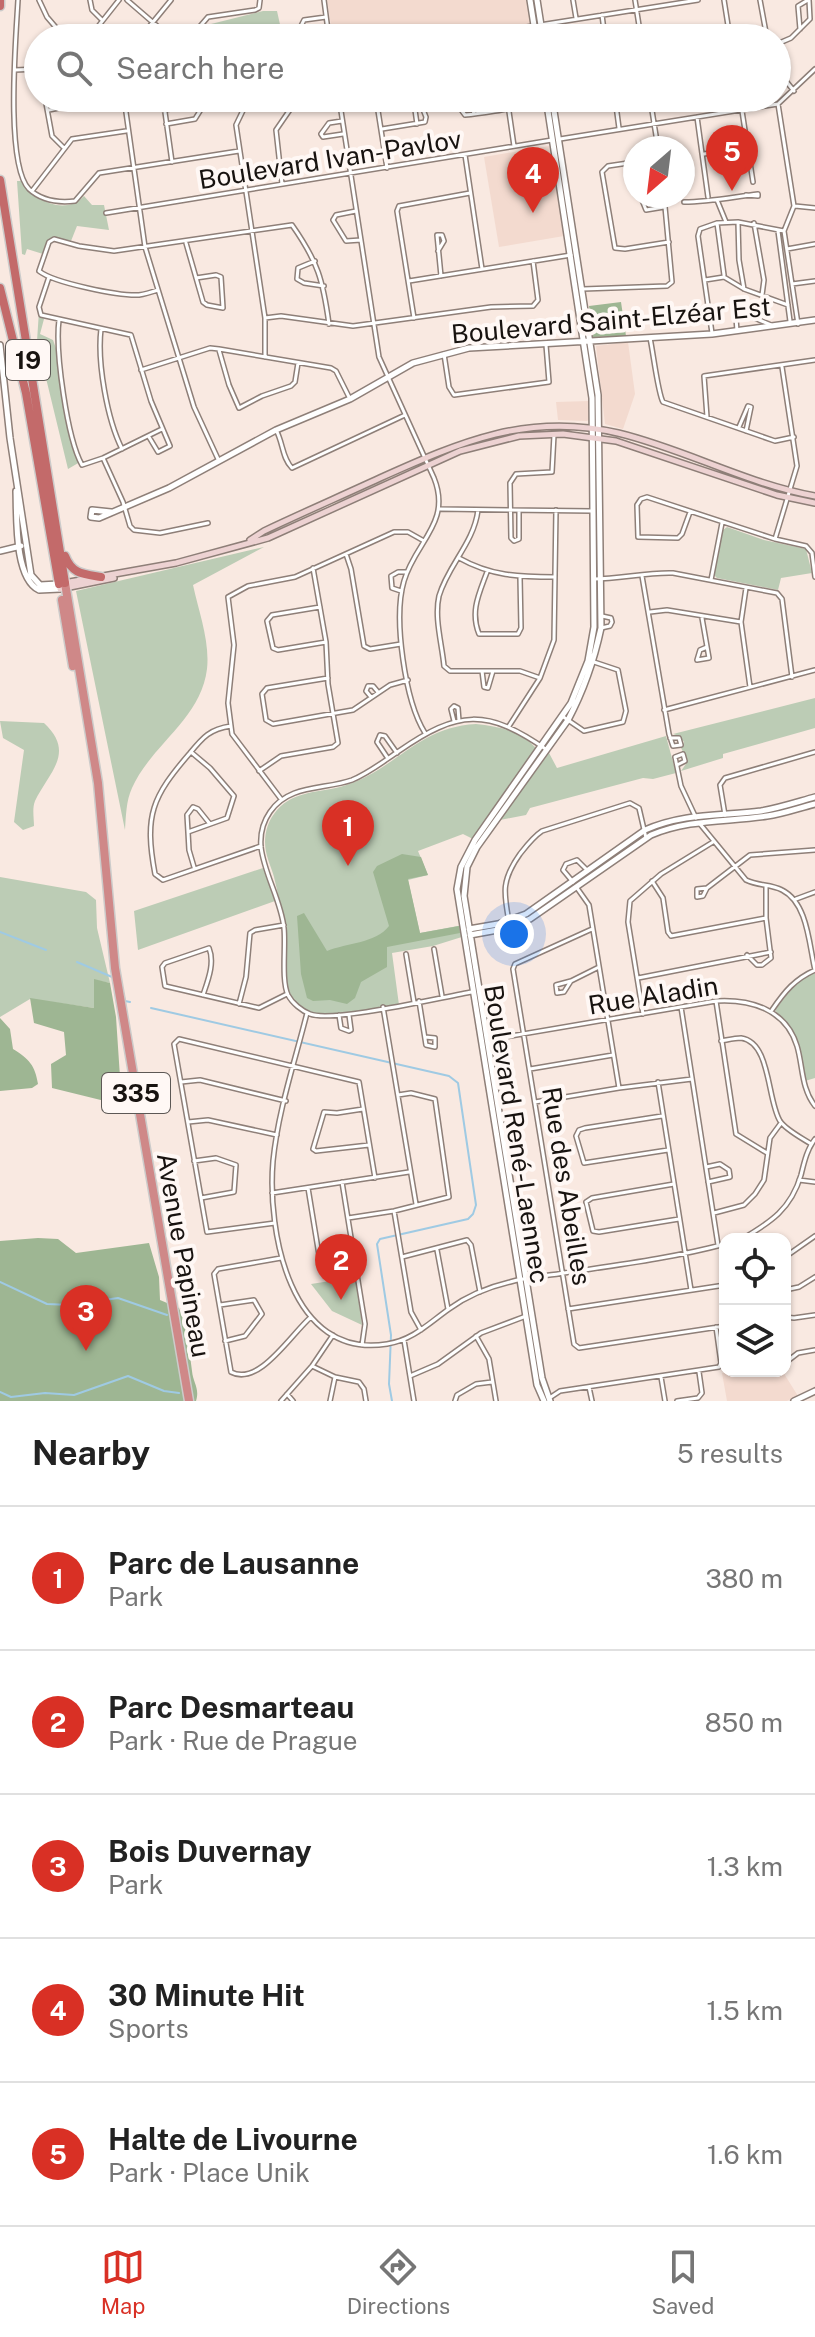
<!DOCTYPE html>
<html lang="en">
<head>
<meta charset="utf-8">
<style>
  body { margin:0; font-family:"Public Sans",sans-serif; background:#f2f2f2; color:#222 }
  .controls { position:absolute; right:24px; bottom:24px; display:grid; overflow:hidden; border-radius:16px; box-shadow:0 2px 6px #0004 }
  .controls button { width:72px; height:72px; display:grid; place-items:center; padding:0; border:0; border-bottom:2px solid #e0e0e0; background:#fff; color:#222; font:40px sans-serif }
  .compass { position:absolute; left:623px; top:136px; width:72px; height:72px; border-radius:50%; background:#fff; box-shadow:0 2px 6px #0004; rotate:208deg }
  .you { position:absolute; left:514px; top:934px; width:28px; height:28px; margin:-20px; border:6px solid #fff; border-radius:50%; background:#1a73e8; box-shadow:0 0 0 12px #1a73e833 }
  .badge { display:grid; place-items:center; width:52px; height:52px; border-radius:50%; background:#d93025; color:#fff; font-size:26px; font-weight:700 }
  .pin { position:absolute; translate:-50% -66px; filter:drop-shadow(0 2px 4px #0008) }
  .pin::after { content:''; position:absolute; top:42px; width:28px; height:24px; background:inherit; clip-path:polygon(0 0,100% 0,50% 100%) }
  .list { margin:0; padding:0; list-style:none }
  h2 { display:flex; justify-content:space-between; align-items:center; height:104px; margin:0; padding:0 32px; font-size:34px }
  h2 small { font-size:26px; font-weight:400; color:#767676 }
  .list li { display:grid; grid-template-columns:52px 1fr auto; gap:24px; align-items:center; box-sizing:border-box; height:144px; padding:0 32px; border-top:2px solid #e0e0e0 }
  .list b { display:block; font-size:30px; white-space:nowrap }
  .list p { margin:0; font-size:26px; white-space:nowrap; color:#767676 }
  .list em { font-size:26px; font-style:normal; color:#767676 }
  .icon { flex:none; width:44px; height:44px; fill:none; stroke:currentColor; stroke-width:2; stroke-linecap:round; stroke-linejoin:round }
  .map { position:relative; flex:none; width:815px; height:1401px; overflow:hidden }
  .search { position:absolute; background:#fff; box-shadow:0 2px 6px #0004; left:24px; right:24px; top:24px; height:88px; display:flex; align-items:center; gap:20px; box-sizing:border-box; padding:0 28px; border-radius:44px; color:#767676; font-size:30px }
  .sheet { height:824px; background:#fff }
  nav { display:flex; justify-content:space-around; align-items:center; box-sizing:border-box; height:112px; border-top:2px solid #e0e0e0; background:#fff; font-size:22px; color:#767676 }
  nav a { display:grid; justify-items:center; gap:4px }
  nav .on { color:#d93025 }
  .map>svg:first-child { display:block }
  .built { fill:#f3dacf }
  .green { fill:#bcccb5 }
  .forest { fill:#9eb693 }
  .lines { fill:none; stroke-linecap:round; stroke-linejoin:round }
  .stream { stroke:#9fcae3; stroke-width:2 }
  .minor-casing { stroke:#8e7f78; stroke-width:6 }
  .tertiary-casing { stroke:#8e7f78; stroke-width:8 }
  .secondary-casing { stroke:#8e7f78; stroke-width:8 }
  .trunk-casing { stroke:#cccbca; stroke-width:11 }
  .motorway-casing { stroke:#cccbca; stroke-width:11 }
  .minor { stroke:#fff; stroke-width:3 }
  .tertiary { stroke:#fff; stroke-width:5 }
  .secondary { stroke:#edd2d2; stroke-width:5 }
  .trunk { stroke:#cf8888; stroke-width:8 }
  .motorway { stroke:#c36a6a; stroke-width:8 }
  .labels { text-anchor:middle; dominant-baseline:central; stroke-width:8; stroke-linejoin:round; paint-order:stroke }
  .shield { fill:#fff8f5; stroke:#5d5855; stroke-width:2 }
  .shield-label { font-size:24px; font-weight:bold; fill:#181310 }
  .street-label { font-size:26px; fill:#181310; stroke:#fff8f5 }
</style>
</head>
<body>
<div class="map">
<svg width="815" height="1401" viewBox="0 0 815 1401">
  <rect width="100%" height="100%" fill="#f9e9e1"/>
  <!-- built -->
  <path class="built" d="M327 0H527L533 35 516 38H333Z
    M549 146 564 236 499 247 484 157Z
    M628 342 635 394 623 429 605 424 596 346Z
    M589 401 590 419 587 421 558 420 556 402Z
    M738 1371 783 1372 798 1396 787 1401H727L722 1373Z"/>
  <!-- green -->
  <path class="green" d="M263 11H277L283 38H197L211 24Z
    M17 181H22C35 201 65 216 84 196L92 205H104L109 230 77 226 71 241 53 237 47 243 43 254 27 249 25 255 22 254Z
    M39 311 44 319 40 334 53 340 58 354 75 448 80 462 68 469 37 341Z
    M727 527 764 540 806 549 812 573 781 578 778 590 717 578 714 575 723 530Z
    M264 547 193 585C199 613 210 641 207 669 201 719 151 745 132 788 126 801 126 816 125 830L76 591Z
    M815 698V728L723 754V758L681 771 688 761 681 748 684 742 679 736 673 734Z
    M0 721 44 723C76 753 49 772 35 801 32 808 34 819 34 826L23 830 14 822 24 750 3 738Z
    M476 724C498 726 520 731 536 748L475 840 463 834 418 851 428 875 408 880 420 933 463 925 465 936 433 946 392 953 399 1005C368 1009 326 1026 298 1006 278 991 287 960 285 938 283 918 279 897 274 877 271 866 265 855 265 842 265 832 268 822 274 814 290 791 316 793 340 787 393 773 416 727 476 724Z
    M666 736 676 773 653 779 643 778 530 808 526 815 500 820 549 753 557 768Z
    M263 868 275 901 138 950 134 911Z
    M0 877 86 892 96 900 97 928 110 983 94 980V1008L30 999 0 1017Z
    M815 971V1078L805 1081 797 1039 775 1010 796 983Z
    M356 1277 362 1325 332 1311 311 1284Z"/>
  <!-- forest -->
  <path class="forest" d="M621 302 626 336 593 337 589 306Z
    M402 854 421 857 428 875 408 879 420 933 459 926 460 933 387 947V967L361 982 355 998 347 1004 330 1000 313 1001 307 998 301 974 297 916 304 913 327 951C347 943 376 943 389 926L373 872 377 866Z
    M94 979 110 983 116 1017 121 1092 117 1104 52 1088 51 1064 66 1055 64 1032 34 1023 30 998 94 1008Z
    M0 1018 10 1029 13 1049C29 1059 35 1065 38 1084L32 1088 0 1091Z
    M38 1238 58 1239 76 1253 149 1243 159 1277 160 1300 179 1308C188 1329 189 1348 192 1371 193 1383 200 1388 196 1401H0V1241Z"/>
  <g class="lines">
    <!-- stream -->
    <path class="stream" d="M0 932 46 950
      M77 962 112 977
      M120 980 125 1001 130 1002
      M151 1008 449 1076 458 1083 476 1205 473 1214 468 1219 380 1239 377 1244 391 1335 389 1384 392 1401
      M0 1282 47 1304 70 1305 118 1298 167 1315
      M0 1392 11 1397 45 1393 74 1395 128 1376 164 1391 179 1393"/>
    <!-- minor casing -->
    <g class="minor-casing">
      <path id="minor" d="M18 0C16 37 5 164 29 189 42 201 58 203 75 201L99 173 239 151
        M39 0 47 17 65 38
        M90 0 92 10 102 20
        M127 0 171 38
        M324 0 329 38
        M573 0 576 18
        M635 0 641 38
        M724 0 730 38
        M760 0 767 38
        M602 15 605 38
        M326 17 304 20 301 26 306 31 328 28
        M540 25 698 0
        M800 29 798 6 808 0
        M89 38 119 0
        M140 38 171 0
        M190 38 208 17 255 10 259 8 260 0
        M444 38 541 25
        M469 38 533 28
        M702 38 729 34
        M777 44 791 38 810 19 809 0
        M15 70 38 69
        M777 70 794 91
        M45 98 52 136 64 148
        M124 98 145 247 194 407 218 459
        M163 98 172 162
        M249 98 236 125 265 318V357
        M339 98 379 357 434 478C452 523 415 542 404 581 393 618 405 701 425 733
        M376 98 387 168
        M507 98 514 146
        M592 98H602
        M615 98 619 128
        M650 98 658 148
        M740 98 753 182
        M45 99 56 98
        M778 104 794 206 784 231 798 324
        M49 110 68 106V98
        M164 110 193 105 200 111 195 119 166 124
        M474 114 471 102 463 101 462 111 465 115C480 114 494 111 508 109
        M697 117 708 197
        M342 121 329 123 321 134 323 137 343 134
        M382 129 425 122 426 117 422 107 415 110 417 124
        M560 139 778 104 815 69
        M704 154 747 147
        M465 155 482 269
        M635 162 608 166 602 172 615 248 625 249 669 242
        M282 184 276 130 298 98
        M32 191 72 139 126 131
        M646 196 642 200 646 210 664 207
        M717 200 726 222
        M684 202C709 202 733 197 758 194V196L746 195
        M795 206 815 208
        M356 211 336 215 333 220 346 241 361 240
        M106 213 552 140
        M738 222 739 260 744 289
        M717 223 724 275
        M754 223 764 280 762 295
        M778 231 790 321
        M186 243 203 302 207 305 223 308 221 277 216 275 196 278
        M787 249 815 244
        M438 251 444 241 442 235H437L441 276
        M315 261 298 268 297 279 304 283 324 286
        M49 277 39 307 41 315 131 335 151 401 170 446 158 452 149 437
        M705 280 724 277 744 289 788 305
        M409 281 571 255
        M792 284 815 281
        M583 289 667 286 672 282 664 196
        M158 290C152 292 146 294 139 295 119 296 54 283 39 271L49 242 54 239 79 246 114 251 292 225C318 262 323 280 329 324
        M265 318 281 316 353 326 491 307 533 306 538 300 533 261
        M414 318 397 211 399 206 470 193
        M59 320C55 351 67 438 82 465L103 458 162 429
        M101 329C97 362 107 419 122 449
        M737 331 736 318 743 313 771 325
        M712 333 698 236 700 229 717 223 738 222 784 231
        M650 338C653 351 658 394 663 402L775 441 794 437
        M219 350 229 385 239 408 262 396 291 386 295 382 298 363
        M444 354 449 387 454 395 549 382 546 345
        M141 370 210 348 219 349 331 368 336 371 350 399
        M707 417 704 376 815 360
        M739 427 748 406 751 407 746 431
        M276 430C283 442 282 458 292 468L405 415
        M103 458 123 502 130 526 134 530 160 533 208 523
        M440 509 592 511
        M478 510C474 543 448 565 439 596 434 618 442 644 444 666L450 671H520L540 678
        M519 511V539L514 541 511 538 510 483 516 474 552 472 554 435
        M690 512 682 534 678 538 638 537 637 505 641 499 647 497 775 539 806 546 812 553 815 577
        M775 539 797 466 782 367
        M346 554 351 569 364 646 370 649 401 644
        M459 558C491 576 519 577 555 577
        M487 572C479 594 470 611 479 634H518L521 628 520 577
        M642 576 669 734 673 746 681 745 679 738H670
        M594 579C620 579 647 572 673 573L777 593 782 599 792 677
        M711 580 722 523
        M746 588 741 622 750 687
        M401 591 392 588 391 576 398 572H407
        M320 607 272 615 267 621 273 648 278 650 326 642
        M650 612 667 610 741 622
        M702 618 709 658 697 660 700 650 707 647
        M601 628 610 626 612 622 611 618 602 616
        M482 671 484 687 488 688 493 671
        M328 678 267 688 262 694 266 720 273 724 353 710 390 685 408 680
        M371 697 366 691 368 686H373L378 692
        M664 710 815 670
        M562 716 584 731 623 722 626 711 618 670 591 661
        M454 721 451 709 454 706 458 708 459 721
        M231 726C210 729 203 737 190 753 152 797 144 815 155 874L163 880 261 846
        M509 726 540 678 554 640 556 510
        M191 752 210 768 234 796 227 818 188 832 187 815 193 807 198 809 210 824
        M387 757 377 742 380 735 385 736 397 753
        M677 765 685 761 683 754 675 757 681 786 696 818
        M259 771 281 756 333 747 338 743 328 684 326 642 313 568
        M281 799 232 734 228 703 234 645 228 597 248 586 295 577 394 532H408L424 541
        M725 815 720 785 725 778 815 752
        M700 824 746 880C758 886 771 884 782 890 808 903 809 945 815 970
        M188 832 189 850 194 867
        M652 881 663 898 668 932 671 936 766 918
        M573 882 563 870 566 864 577 860 587 870
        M577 888 589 905 619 1088
        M707 888 697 889V897L703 896 707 888 750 855 815 850
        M796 899 815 892
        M510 927C504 894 500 882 520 854 527 845 533 837 542 831L630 803 639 808 646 838
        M592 929 515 964 513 969 574 1344 579 1348 725 1326
        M434 949 442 996
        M406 954 414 1002
        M747 955 757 965H762L771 958 766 918V886
        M638 978 771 952
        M571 981 564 992 557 993 556 985 571 981 599 967
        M472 992C442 997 333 1023 310 1014 302 1011 292 1003 288 995 281 980 286 946 284 928 281 900 264 874 261 847 260 835 263 822 270 812 289 784 324 790 352 780 369 773 384 761 399 751 458 710 487 708 547 750
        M203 995C208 980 215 963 209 948L165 963 162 967 165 986 259 1008 287 994
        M419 1001 426 1045 435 1047V1038L425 1037
        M716 1001 736 1134 767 1153
        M239 1004 246 977 250 933 255 930 284 925
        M383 1007 416 1204
        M681 1007 718 1245
        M772 1010C785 991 795 979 815 970
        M307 1013C295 1061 278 1111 273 1161 267 1231 290 1360 387 1344 413 1340 429 1323 449 1309 467 1296 489 1287 510 1282 527 1277 546 1276 564 1273 617 1265 673 1258 725 1244
        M643 1014 628 922 630 901 661 874 713 842
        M339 1015 341 1028 349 1031 351 1030 349 1015
        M488 1040 716 1001C750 999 786 1009 797 1046 803 1066 801 1088 815 1106
        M721 1041C727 1040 735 1038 741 1038 771 1042 767 1100 780 1121 786 1130 802 1138 811 1144
        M530 1069 613 1055
        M181 1082 200 1080 286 1101
        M658 1082 691 1290
        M535 1102 619 1088 692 1079
        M363 1109 337 1113 324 1112 313 1149 316 1151 369 1145
        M662 1116 585 1128 579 1130 576 1136 584 1163 668 1150
        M188 1122 208 1120 277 1135
        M194 1161 216 1158 236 1165 234 1192 201 1198
        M706 1167 720 1164 729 1170 730 1177 708 1182
        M799 1180 815 1182
        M342 1182 365 1324 362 1345
        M674 1184 592 1198 586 1202 593 1231 599 1232 679 1219
        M308 1188 320 1261 354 1257
        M272 1193 409 1172
        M394 1211 411 1312 421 1330
        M714 1213 744 1205 755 1194 764 1180 770 1138 781 1123
        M348 1218 394 1211 449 1197 435 1099 411 1093 398 1095
        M275 1223 207 1232 174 1044 179 1039 359 1082 375 1178
        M742 1239C771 1222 791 1209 801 1175 804 1163 807 1149 815 1139
        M437 1250 448 1309
        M402 1257 467 1240 471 1245 480 1292
        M785 1257 815 1236
        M281 1258 218 1269 214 1274 231 1372C259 1387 291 1334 311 1317
        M785 1290 799 1287 815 1277
        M220 1305 254 1300 262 1314 245 1336 225 1341
        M568 1309 725 1285
        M785 1317 794 1318 815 1315
        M476 1336 489 1359 496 1401
        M404 1340 414 1401
        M785 1363 798 1353 815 1350
        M312 1366 335 1377 359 1382 364 1389 366 1401
        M410 1376 438 1364 481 1333 526 1316
        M661 1377 665 1401
        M589 1387 592 1401
        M287 1394 293 1401
        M551 1397 560 1391 719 1367 721 1363 716 1327
        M281 1401 312 1366 333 1335
        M330 1401 335 1377
        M455 1401 457 1395 476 1384 492 1382
        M677 1401 698 1398 702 1393 699 1372"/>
    </g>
    <!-- tertiary casing -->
    <g class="tertiary-casing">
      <path id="tertiary" d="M530 0 536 38
        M537 0 543 38
        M0 345 10 438 31 575 40 585 58 584
        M16 491C17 516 14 578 39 590L60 589
        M111 512 92 510 91 517 99 518 169 488 276 430 350 399 413 363 469 348 712 334 815 320
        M0 551 21 546
        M469 929 498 924 526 914 645 830C683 813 721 816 761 811 779 808 797 802 815 797
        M470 935 503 929 530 919 651 835C689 819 727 822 767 816 783 814 799 808 815 804
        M544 1401 537 1385 457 889 461 867 475 840 571 703 588 661 594 627 592 398 546 98
        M550 1401 542 1378 464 896 467 867 477 847 568 720C584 690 594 661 601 628L598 395 552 98
        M794 1401 815 1391"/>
    </g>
    <!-- secondary casing -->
    <g class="secondary-casing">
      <path id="secondary" d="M250 540 264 531C302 513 341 496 380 478 460 442 528 412 618 433 685 449 747 484 815 496
        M64 583 176 563 268 538 460 451 519 436 563 434 616 441 777 495 815 503
        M60 589 114 578"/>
    </g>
    <!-- trunk casing -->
    <g class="trunk-casing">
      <path id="trunk" d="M65 583 98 783 115 968 189 1401
        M62 600 73 666"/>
    </g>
    <!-- motorway casing -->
    <g class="motorway-casing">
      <path id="motorway" d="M0 6V0
        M0 180 65 583
        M0 288 26 393 59 584
        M65 556C72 574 83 574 101 577"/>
    </g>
    <!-- minor -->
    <use href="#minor" class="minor"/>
    <!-- tertiary -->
    <use href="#tertiary" class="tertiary"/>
    <!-- secondary -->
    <use href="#secondary" class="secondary"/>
    <!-- trunk -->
    <use href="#trunk" class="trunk"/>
    <!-- motorway -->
    <use href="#motorway" class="motorway"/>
  </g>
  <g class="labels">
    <!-- shield labels -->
    <g class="shield">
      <rect x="6" y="340" width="44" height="40" rx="6"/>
      <rect x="102" y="1073" width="68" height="40" rx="6"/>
    </g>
    <g class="shield-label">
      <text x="28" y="360">19</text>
      <text x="136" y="1093">335</text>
    </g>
    <!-- street labels -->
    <g class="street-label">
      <text transform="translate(330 159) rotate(-9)">Boulevard Ivan-Pavlov</text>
      <text transform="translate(611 320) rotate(-5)">Boulevard Saint-Elzéar Est</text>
      <text transform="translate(653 995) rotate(-9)">Rue Aladin</text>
      <text transform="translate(517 1134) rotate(81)">Boulevard René-Laennec</text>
      <text transform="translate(567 1186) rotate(81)">Rue des Abeilles</text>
      <text transform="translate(184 1255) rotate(80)">Avenue Papineau</text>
    </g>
  </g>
</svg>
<div class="controls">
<button><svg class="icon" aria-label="locate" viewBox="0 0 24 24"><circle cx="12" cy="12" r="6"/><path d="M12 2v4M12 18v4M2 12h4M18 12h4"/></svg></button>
<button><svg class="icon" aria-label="layers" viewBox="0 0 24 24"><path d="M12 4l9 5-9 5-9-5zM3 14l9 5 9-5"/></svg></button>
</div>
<svg class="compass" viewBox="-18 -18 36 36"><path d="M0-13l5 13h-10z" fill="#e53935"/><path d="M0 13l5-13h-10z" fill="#767676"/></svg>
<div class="you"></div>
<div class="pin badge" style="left:348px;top:866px">1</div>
<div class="pin badge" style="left:341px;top:1300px">2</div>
<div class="pin badge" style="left:86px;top:1351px">3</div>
<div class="pin badge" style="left:533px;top:213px">4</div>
<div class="pin badge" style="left:732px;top:191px">5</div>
<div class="search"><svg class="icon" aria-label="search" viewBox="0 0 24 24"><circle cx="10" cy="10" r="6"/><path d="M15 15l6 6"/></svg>Search here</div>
</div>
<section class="sheet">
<h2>Nearby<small>5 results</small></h2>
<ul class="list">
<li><span class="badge">1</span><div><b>Parc de Lausanne</b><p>Park</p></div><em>380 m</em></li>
<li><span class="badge">2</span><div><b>Parc Desmarteau</b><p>Park · Rue de Prague</p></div><em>850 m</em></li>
<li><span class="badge">3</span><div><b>Bois Duvernay</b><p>Park</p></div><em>1.3 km</em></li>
<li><span class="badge">4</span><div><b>30 Minute Hit</b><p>Sports</p></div><em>1.5 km</em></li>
<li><span class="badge">5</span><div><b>Halte de Livourne</b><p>Park · Place Unik</p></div><em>1.6 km</em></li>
</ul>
</section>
<nav>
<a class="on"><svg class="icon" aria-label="map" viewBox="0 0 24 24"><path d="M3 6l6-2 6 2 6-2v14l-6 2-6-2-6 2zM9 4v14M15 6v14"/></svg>Map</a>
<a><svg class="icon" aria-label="directions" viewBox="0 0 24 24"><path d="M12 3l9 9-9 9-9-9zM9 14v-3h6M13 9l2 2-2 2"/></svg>Directions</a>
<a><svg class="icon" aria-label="saved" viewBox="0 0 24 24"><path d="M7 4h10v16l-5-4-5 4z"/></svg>Saved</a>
</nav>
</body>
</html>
